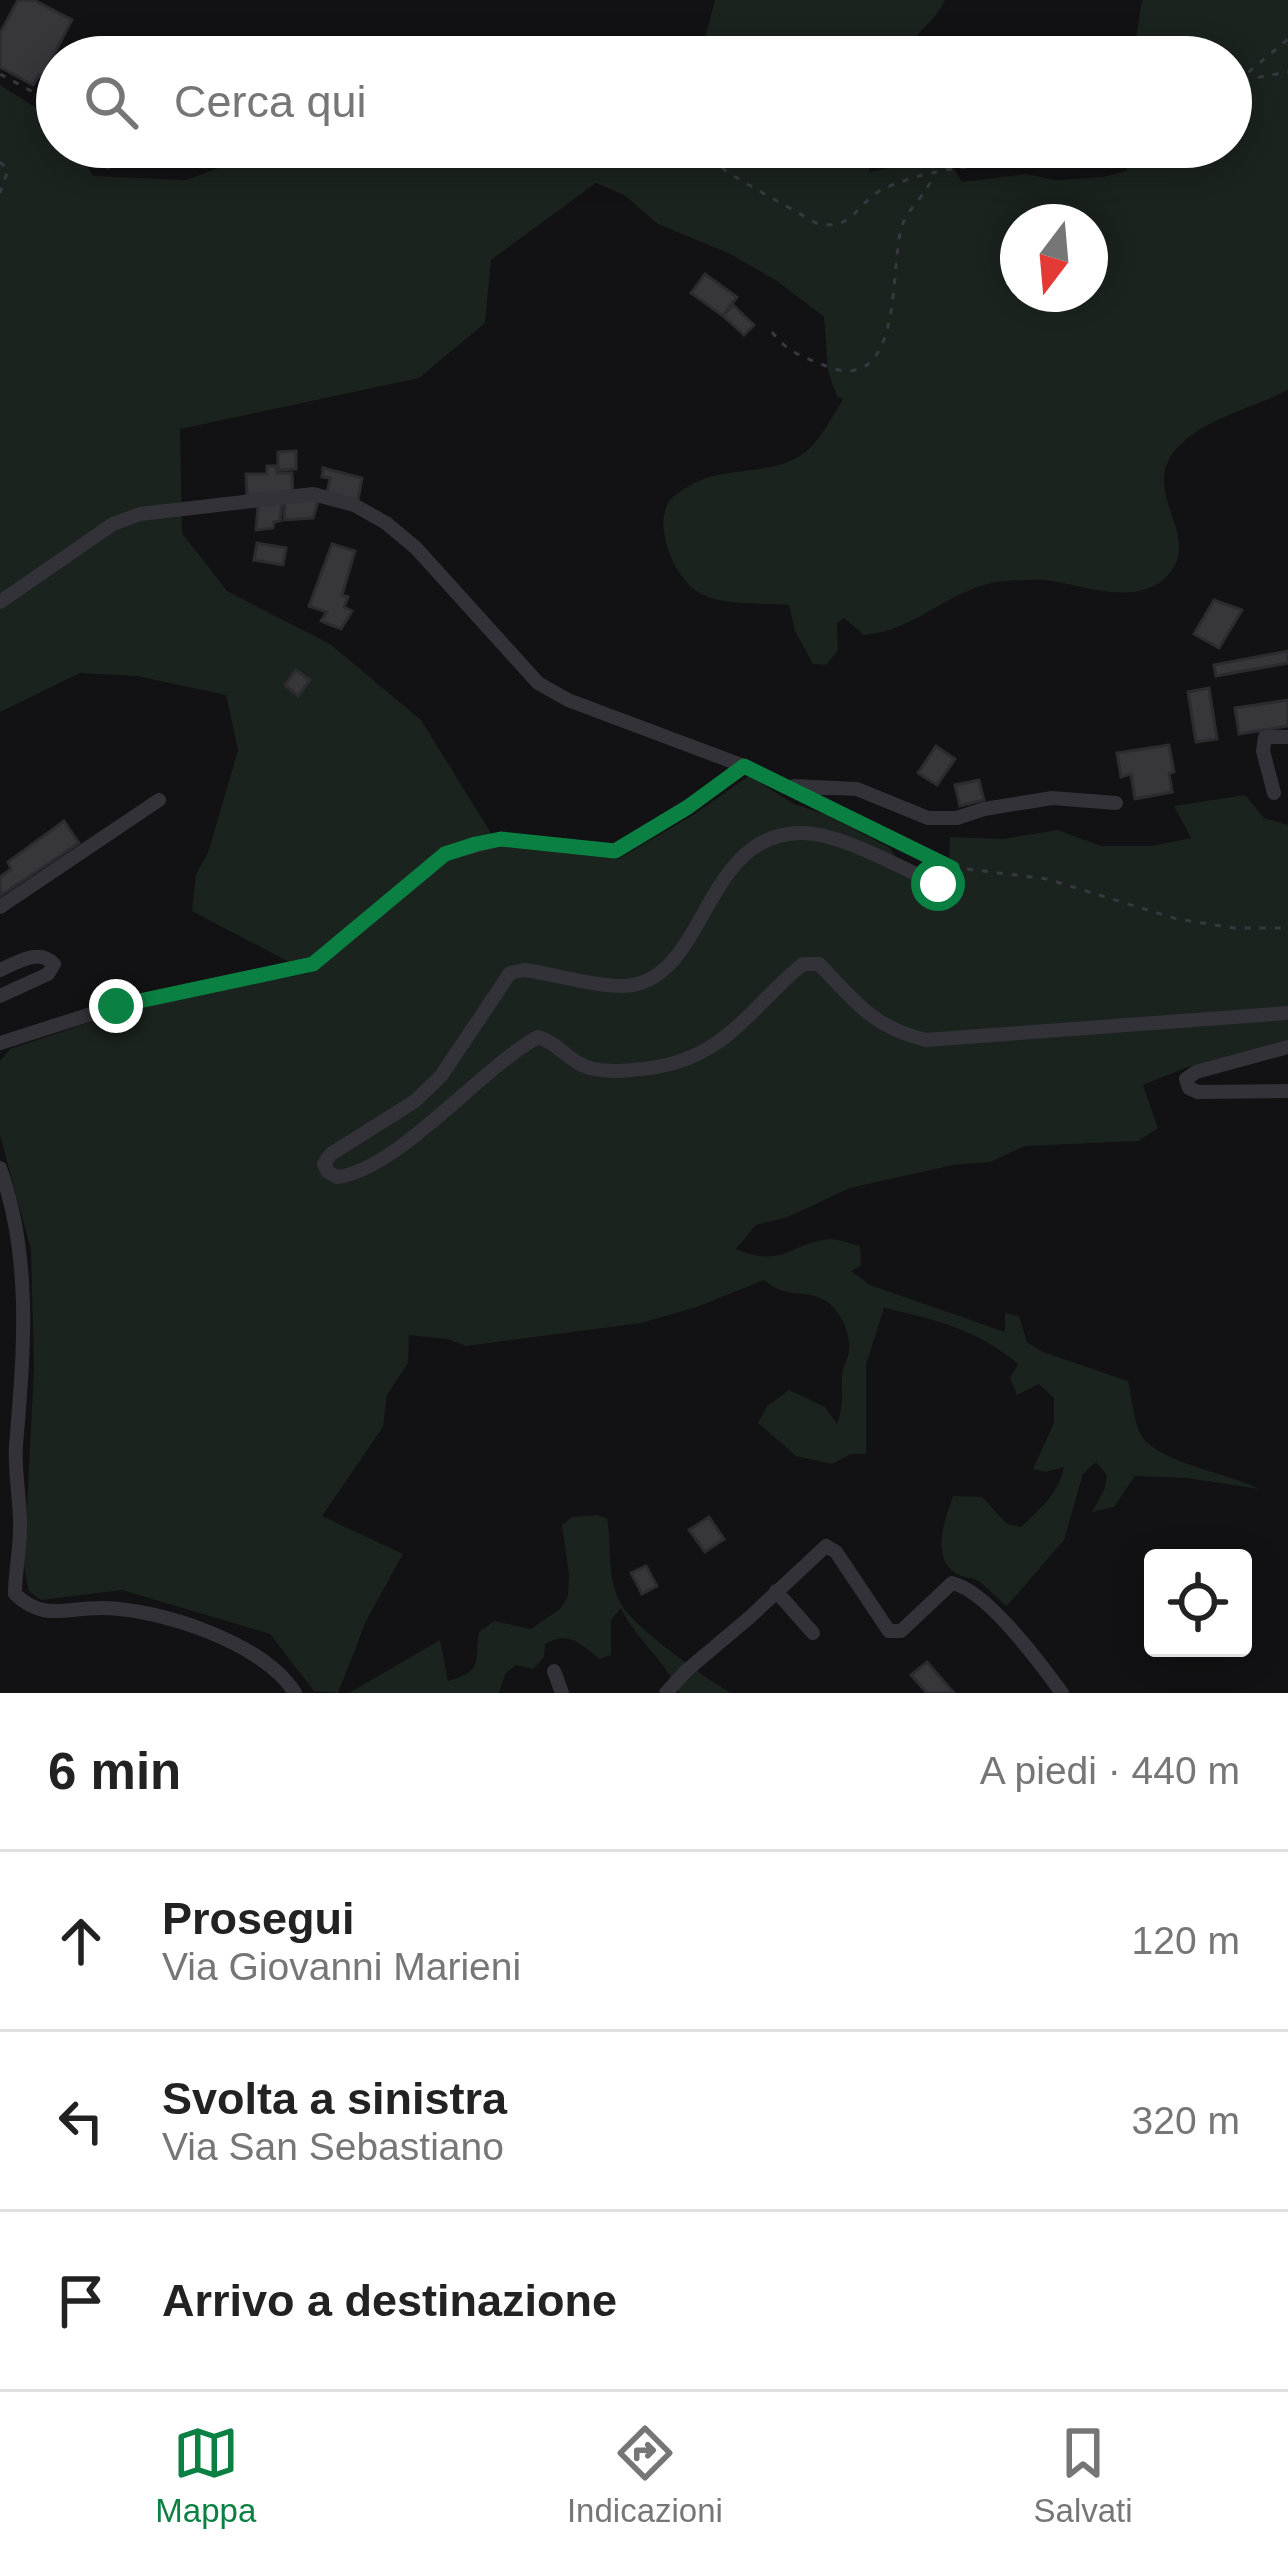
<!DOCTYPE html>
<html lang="it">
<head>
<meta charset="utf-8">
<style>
  body { margin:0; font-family:Arial,sans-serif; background:#f2f2f2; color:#222 }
  .controls { position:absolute; right:36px; bottom:36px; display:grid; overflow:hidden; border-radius:12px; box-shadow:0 6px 30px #0003 }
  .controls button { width:108px; height:108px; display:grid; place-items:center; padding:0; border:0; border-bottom:3px solid #e0e0e0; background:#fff; color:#222; font:60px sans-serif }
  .compass { position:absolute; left:1000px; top:204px; width:108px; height:108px; border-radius:50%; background:#fff; box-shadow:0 6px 30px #0003; rotate:196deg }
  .stop { position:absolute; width:36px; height:36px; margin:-27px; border:9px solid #0b8043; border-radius:50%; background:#fff }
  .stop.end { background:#0b8043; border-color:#fff; box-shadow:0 3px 12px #0008 }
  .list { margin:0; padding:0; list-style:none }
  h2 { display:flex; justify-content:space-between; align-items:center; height:156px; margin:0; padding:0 48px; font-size:51px }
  h2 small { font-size:39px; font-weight:400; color:#767676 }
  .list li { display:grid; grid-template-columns:78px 1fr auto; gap:36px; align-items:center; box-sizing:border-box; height:180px; padding:0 48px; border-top:3px solid #e0e0e0 }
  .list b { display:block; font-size:45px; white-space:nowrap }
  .list p { margin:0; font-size:39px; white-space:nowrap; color:#767676 }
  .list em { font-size:39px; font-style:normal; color:#767676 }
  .icon { flex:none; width:66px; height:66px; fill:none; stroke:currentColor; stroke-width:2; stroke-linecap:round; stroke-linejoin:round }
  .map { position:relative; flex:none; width:1288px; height:1693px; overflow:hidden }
  .search { position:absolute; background:#fff; box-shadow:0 6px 30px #0003; left:36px; right:36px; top:36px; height:132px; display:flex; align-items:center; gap:30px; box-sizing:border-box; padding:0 42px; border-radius:66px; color:#767676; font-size:45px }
  .sheet { height:696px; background:#fff }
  nav { display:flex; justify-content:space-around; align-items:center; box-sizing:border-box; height:168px; border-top:3px solid #e0e0e0; background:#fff; font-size:33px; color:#767676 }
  nav a { display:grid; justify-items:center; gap:6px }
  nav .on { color:#0b8043 }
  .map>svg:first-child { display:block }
  .green { fill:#1b231e; fill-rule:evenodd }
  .building { fill:#36363b; stroke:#2c2b2f; stroke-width:3 }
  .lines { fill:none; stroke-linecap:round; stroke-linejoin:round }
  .path { stroke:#383840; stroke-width:3; stroke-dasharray:6 9; stroke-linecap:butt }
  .street { stroke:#333239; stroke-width:14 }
  .route { stroke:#0b8043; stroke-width:15 }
</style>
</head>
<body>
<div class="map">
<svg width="1288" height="1693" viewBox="0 0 1288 1693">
  <rect width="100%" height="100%" fill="#121113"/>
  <!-- green -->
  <path class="green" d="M715 0H945L937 14 897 57H700Z
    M1142 0H1288V390C1255 407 1210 417 1182 443 1134 487 1200 530 1172 570 1144 609 1090 587 1052 581 1038 579 1021 580 1007 581 952 584 919 631 864 635L844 618 837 623 838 650 826 665 813 664 795 631 789 605C762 602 721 607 698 592 674 577 653 527 669 501 673 496 685 488 691 485 723 466 766 476 798 457 818 446 831 418 843 399L837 397 828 371 824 317 777 281 730 254 658 224 624 195 596 183 491 260 485 323 419 378 180 429 182 533 227 591 330 644 421 720 499 846 618 859 693 815 749 776 794 804 827 815 890 848 910 876 944 890 957 888 962 875 949 861 950 837 1003 839 1058 830 1101 846H1151L1191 838 1174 806 1245 795 1264 818 1288 825V1042L1188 1067 1143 1085 1158 1128 1138 1141 1025 1146 990 1162 953 1165 850 1188 788 1217 756 1225 736 1249C784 1269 790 1243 830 1239 839 1239 851 1244 860 1246L861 1266 851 1271 870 1285 1005 1332V1313L1019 1316 1027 1342 1043 1352 1128 1381C1132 1397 1134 1426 1143 1438 1161 1463 1229 1473 1259 1489L1187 1478 1135 1476 1114 1507 1092 1512 1105 1488 1107 1475 1096 1462 1083 1474 1064 1540 1007 1606C997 1599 988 1587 978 1581 972 1577 965 1578 959 1575 929 1560 945 1519 953 1496L982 1497 1007 1524 1021 1527C1041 1508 1058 1494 1064 1467L1045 1472 1033 1469 1054 1423V1398L1039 1384 1017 1395 1010 1378 1018 1364C979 1330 934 1319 884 1308L866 1365V1454H851L832 1464 796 1456 758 1423 767 1406 789 1390 825 1407 837 1424C844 1405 841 1396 842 1378 842 1368 848 1360 849 1350 851 1333 840 1310 826 1301 803 1287 788 1301 764 1280L697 1307 641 1323 466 1346 447 1339 409 1335 408 1363 387 1395 383 1427 322 1516 403 1554 367 1619 338 1693 314 1691 270 1634 122 1590 41 1600 29 1591 24 1567 34 1368 31 1250 0 1135V1061L10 1049 135 1007 310 973 192 911 196 874 208 853 238 750 226 695 137 676 80 673 0 712V85L57 121V147H77L93 176 186 180 274 148 302 167 321 147H870L869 172 907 165 943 151 962 182 1026 174 1056 180 1103 177 1126 171 1131 157 1129 147H1231V57H1133ZM1018 222H1090V294H1018Z
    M596 1515 607 1518C612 1547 606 1573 620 1602 632 1627 706 1678 731 1693H679C667 1662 635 1639 621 1608L611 1620V1655L600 1659C579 1644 570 1630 545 1644L544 1657 533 1669 516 1665 505 1674 499 1693H349L440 1640 448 1681C484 1670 474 1664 479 1632L494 1621 531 1629 560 1609 568 1596 569 1575 562 1525 572 1517Z"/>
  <!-- building -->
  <path class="building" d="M18 0H34L72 20 42 77 39 75 33 85 0 67V33Z
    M113 147H159L153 150 158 159 146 165 142 156 128 163 126 159 108 168 100 154Z
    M1006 147H1095L1094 155 1005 151Z
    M705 274 737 297 723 316 691 293Z
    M733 305 754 325 744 335 723 316Z
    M296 451V469L278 470V452Z
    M267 466H276L277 473H292L293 494 247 496 246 474H267Z
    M323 468 362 478 358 500 327 494 330 478 322 477Z
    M319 498 313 518 284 520 285 501Z
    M282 502 280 521 274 522 273 528 256 530 258 505Z
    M257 543 286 548 283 565 254 560Z
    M332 544 355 551 342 595 348 597 344 607 352 611 341 629 321 621 327 612 309 606Z
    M1214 600 1242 610 1219 648 1194 634Z
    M1288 651V663L1216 676 1214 665Z
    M296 670 310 680 298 696 285 685Z
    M1209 688 1217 739 1196 742 1188 692Z
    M1288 700V726L1239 734 1235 708Z
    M1169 745 1174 772 1169 773 1172 792 1135 799 1131 774 1121 777 1117 753Z
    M936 746 955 759 937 785 918 773Z
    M979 780 984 800 960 806 955 785Z
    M64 821 79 843 0 896V877L11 869 8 862Z
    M709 1517 724 1539 705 1552 689 1530Z
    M646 1566 657 1586 642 1594 631 1573Z
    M927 1662 954 1693H927L911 1675Z"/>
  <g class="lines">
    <!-- path -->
    <path class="path" d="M1288 44V45
      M512 57C545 48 580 32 610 57
      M0 74 57 105
      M1243 80 1288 72
      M1237 82 1288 39
      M700 147 728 173 816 223C845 230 851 216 870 198 882 187 898 183 912 178 976 159 1026 165 1089 161 1110 159 1133 152 1153 147
      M0 162 8 170 0 193
      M772 332C787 352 803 357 826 366 903 397 890 271 901 229 907 207 928 195 934 173
      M967 869 1047 879 1177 919 1234 928H1288"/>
    <!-- street -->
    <path class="street" d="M0 602 113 524 140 514 313 494 354 505 386 523 416 548 538 683 568 700 744 766 953 868 951 882 938 884C900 868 842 833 801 833 701 833 707 984 623 986 591 986 555 974 524 970L510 973 441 1076 415 1101 331 1154 324 1164 328 1172 337 1177C398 1170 482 1067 538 1037 559 1043 570 1064 594 1069 613 1073 631 1070 650 1068 726 1058 749 1008 803 964H819C856 1002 872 1027 926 1040L1288 1013
      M794 786 857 789 928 818H957L984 809 1052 798 1116 803
      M1274 793 1263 751 1265 737H1288
      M0 907 159 800
      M0 970C18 962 39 948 54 964L48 974 0 996
      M0 1043 116 1006 313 964 445 854 501 839 615 851 688 807 744 766
      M1288 1047 1196 1072 1186 1079 1189 1088 1198 1092 1288 1091
      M0 1168C32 1257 24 1352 16 1445 14 1473 21 1501 20 1529 20 1551 15 1571 15 1594 44 1622 67 1607 103 1608 161 1609 264 1643 295 1693
      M776 1591 813 1633
      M554 1671 562 1693
      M666 1693 686 1671 750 1617 826 1546 836 1552 889 1631H901L952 1583C986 1590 1041 1664 1062 1693"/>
  </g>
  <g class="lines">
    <!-- route -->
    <path class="route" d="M116 1006 313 964 445 854 476 844 501 839 615 851 688 807 744 766 952 868 951 882 938 884"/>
  </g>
</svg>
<div class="controls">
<button><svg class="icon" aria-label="locate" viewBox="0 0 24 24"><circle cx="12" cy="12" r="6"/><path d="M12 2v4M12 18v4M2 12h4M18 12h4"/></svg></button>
</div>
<svg class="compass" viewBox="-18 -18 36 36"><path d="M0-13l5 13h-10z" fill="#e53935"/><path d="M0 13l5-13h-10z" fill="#767676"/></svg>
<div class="stop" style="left:938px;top:884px"></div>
<div class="stop end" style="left:116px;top:1006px"></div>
<div class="search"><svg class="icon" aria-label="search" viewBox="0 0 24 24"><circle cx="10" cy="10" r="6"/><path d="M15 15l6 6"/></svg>Cerca qui</div>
</div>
<section class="sheet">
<h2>6 min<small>A piedi · 440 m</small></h2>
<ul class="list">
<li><svg class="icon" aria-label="ahead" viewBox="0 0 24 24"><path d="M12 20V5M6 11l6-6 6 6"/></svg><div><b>Prosegui</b><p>Via Giovanni Marieni</p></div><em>120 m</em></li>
<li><svg class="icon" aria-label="left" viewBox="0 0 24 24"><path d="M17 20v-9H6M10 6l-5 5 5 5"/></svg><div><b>Svolta a sinistra</b><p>Via San Sebastiano</p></div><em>320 m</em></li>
<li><svg class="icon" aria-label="arrive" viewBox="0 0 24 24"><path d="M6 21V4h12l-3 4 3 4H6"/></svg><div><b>Arrivo a destinazione</b></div></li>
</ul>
</section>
<nav>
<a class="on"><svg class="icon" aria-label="map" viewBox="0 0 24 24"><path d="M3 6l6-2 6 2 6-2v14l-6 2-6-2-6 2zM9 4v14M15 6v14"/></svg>Mappa</a>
<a><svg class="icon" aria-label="directions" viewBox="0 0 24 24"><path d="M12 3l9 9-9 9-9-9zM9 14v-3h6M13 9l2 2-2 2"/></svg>Indicazioni</a>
<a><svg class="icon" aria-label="saved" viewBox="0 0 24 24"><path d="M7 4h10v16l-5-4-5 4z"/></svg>Salvati</a>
</nav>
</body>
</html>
